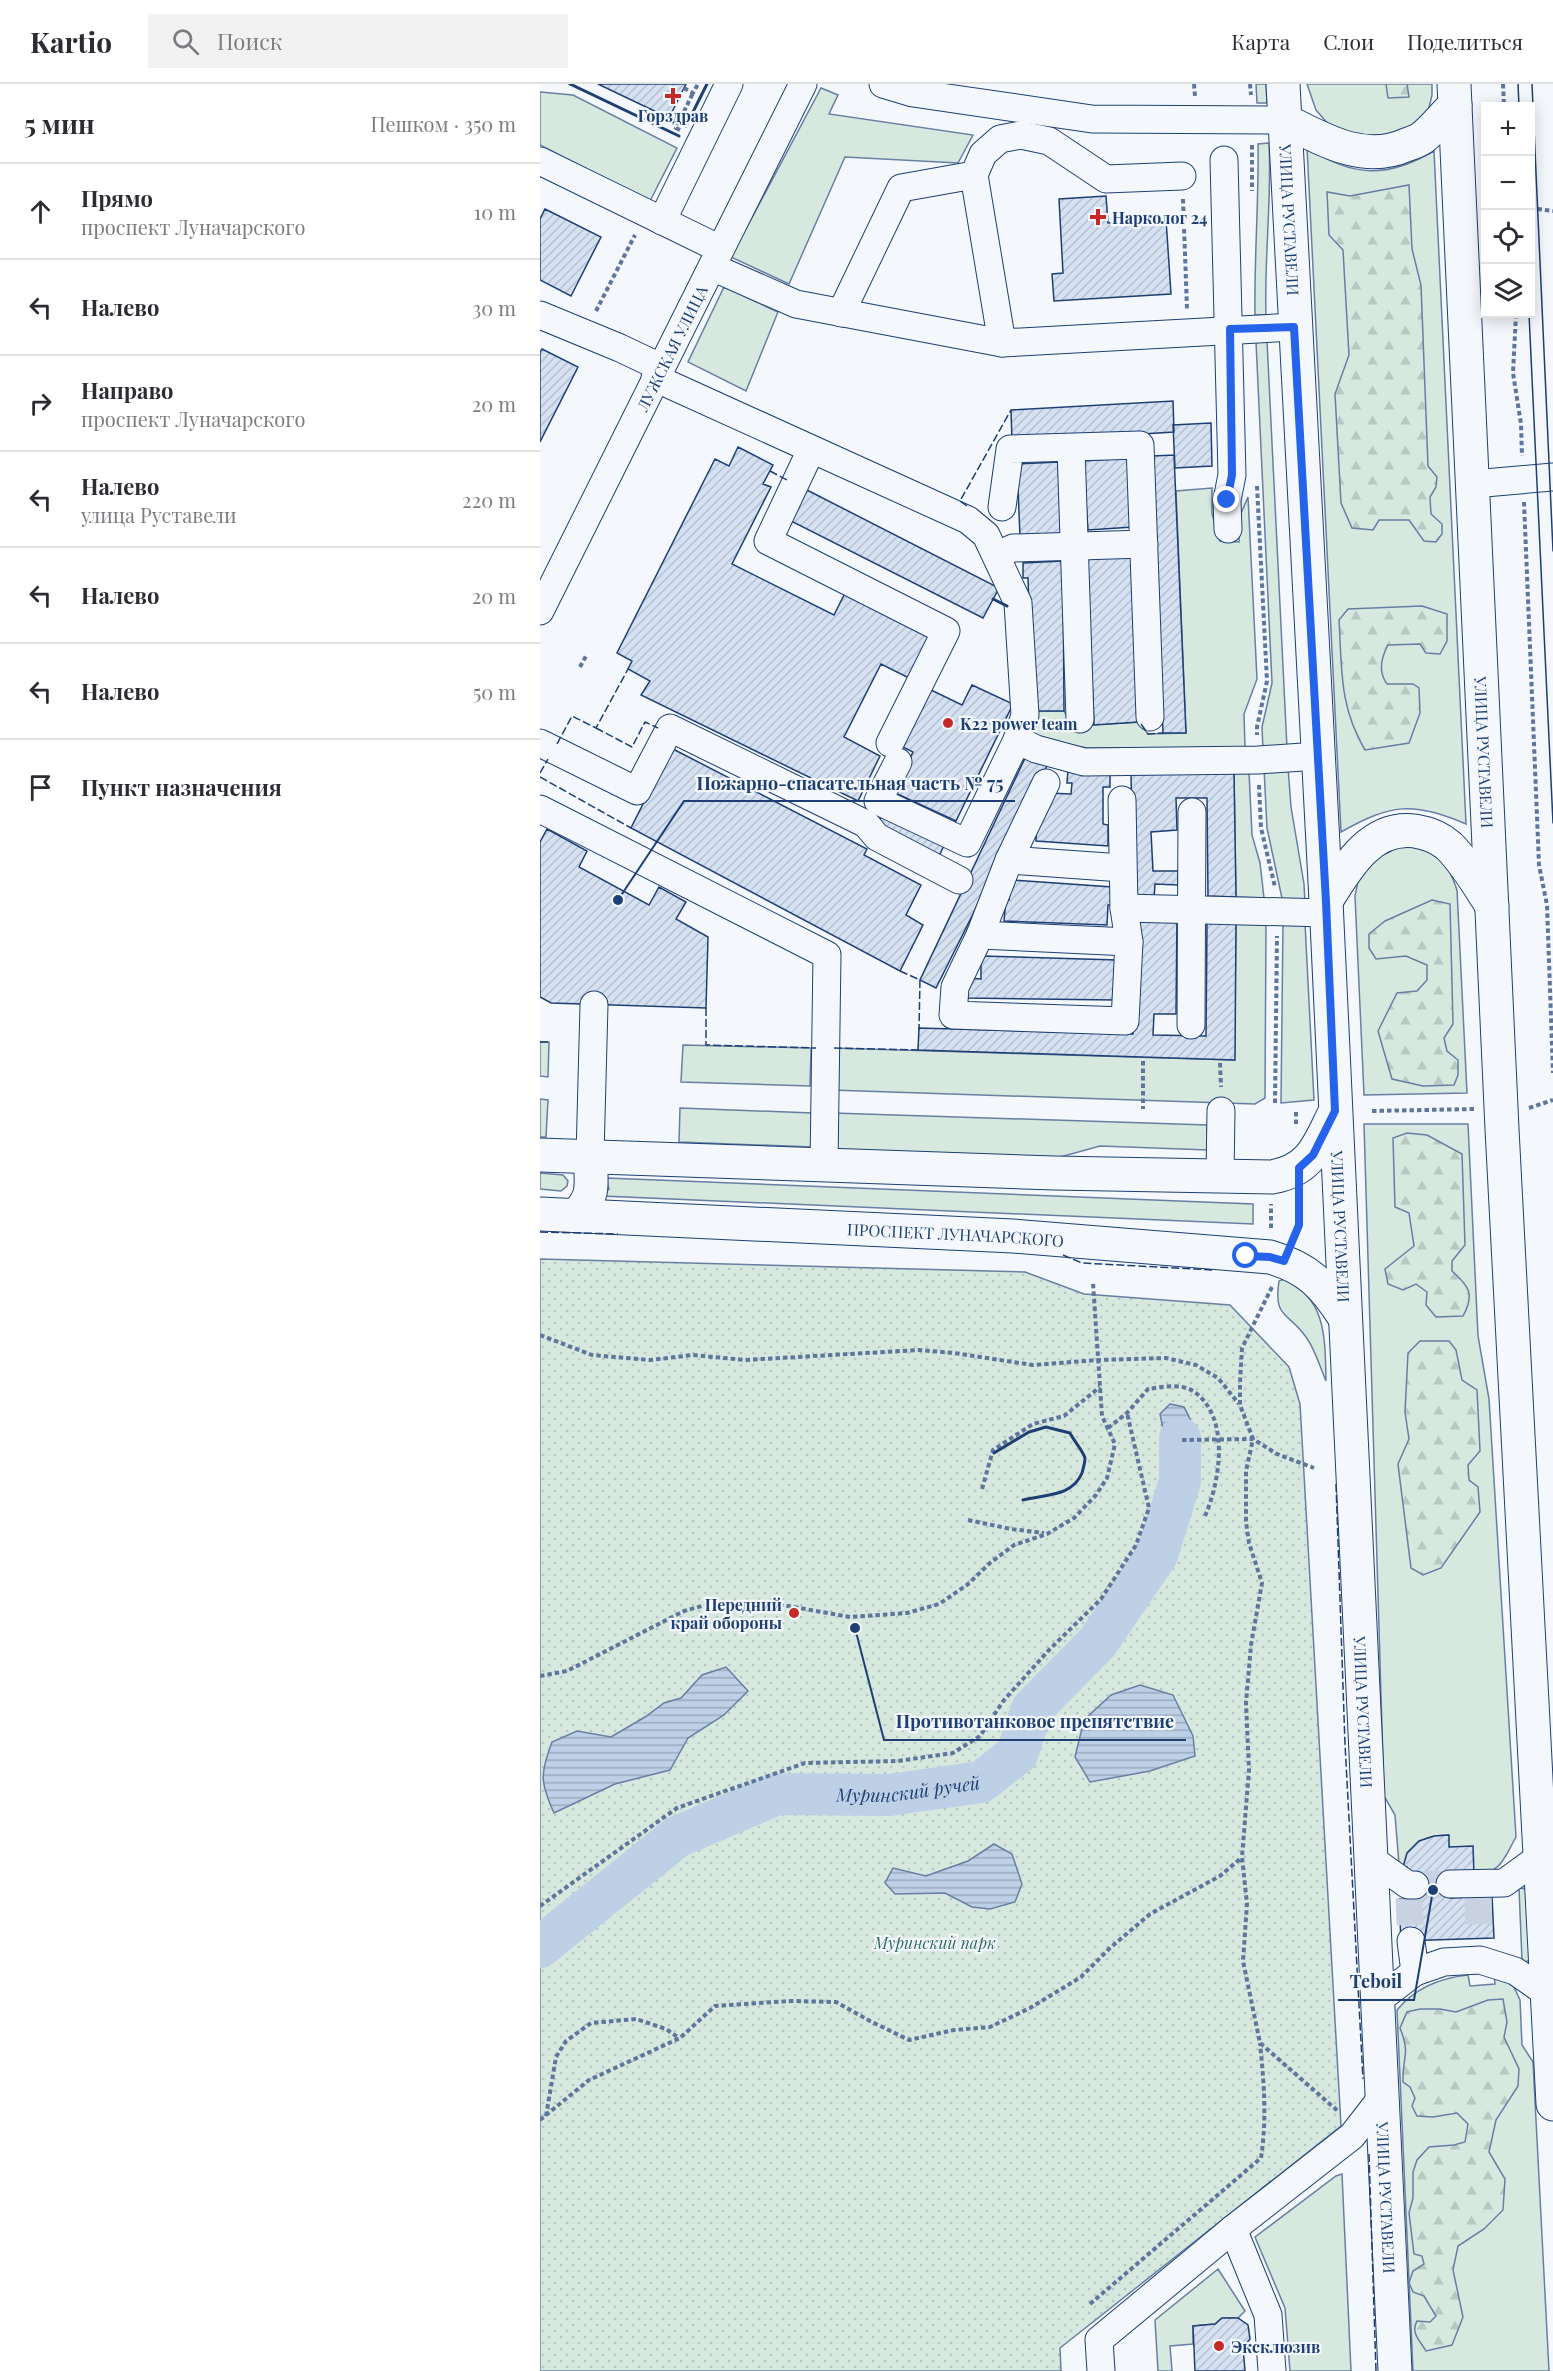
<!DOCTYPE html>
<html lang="ru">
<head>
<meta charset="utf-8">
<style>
  body { margin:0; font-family:"Playfair Display",serif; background:#f2f2f3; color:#2b2b33 }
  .controls { position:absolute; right:18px; top:18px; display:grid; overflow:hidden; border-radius:0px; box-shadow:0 3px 15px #0003 }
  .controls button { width:54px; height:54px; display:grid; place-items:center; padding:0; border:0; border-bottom:2px solid #e1e1e2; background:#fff; color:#2b2b33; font:30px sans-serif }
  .stop { position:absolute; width:18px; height:18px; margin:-14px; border:4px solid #2563eb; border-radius:50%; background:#fff }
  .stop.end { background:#2563eb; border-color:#fff; box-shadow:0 2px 6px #0008 }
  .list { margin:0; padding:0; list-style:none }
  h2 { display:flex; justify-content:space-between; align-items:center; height:78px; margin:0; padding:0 24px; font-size:26px }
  h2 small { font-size:20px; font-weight:400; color:#7c7c81 }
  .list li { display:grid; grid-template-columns:39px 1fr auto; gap:18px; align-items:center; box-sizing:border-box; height:96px; padding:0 24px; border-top:2px solid #e1e1e2 }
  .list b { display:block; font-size:22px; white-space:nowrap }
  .list p { margin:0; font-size:20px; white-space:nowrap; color:#7c7c81 }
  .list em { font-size:20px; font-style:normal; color:#7c7c81 }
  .icon { flex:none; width:33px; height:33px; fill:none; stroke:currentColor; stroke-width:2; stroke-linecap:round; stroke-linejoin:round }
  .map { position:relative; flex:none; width:1013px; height:2287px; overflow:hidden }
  header { display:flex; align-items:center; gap:36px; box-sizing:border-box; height:84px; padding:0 30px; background:#fff; border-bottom:2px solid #e1e1e2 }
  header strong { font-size:28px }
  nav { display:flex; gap:33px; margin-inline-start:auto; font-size:21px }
  .search { width:420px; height:54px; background:#f2f2f3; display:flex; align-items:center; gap:15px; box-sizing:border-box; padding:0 21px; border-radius:0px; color:#7c7c81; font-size:22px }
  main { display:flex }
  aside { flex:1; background:#fff }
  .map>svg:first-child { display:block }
  .grass { fill:#d7e8df; stroke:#687fa3; stroke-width:1.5 }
  .forest { fill:url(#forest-firs); stroke:#687fa3; stroke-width:1.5 }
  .park { fill:url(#park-dots); stroke:#687fa3; stroke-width:1.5 }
  .water { fill:url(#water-rules); stroke:#687fa3; stroke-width:1.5 }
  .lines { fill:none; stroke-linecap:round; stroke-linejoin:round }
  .river { stroke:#bed0e5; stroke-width:42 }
  .building { fill:url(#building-hatch); stroke:#1d3f73; stroke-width:1.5 }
  .minor-tunnel { stroke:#c9d2e0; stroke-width:27; stroke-dasharray:27 14; stroke-linecap:butt }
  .minor-casing { stroke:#1d3f73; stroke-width:29 }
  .major-casing { stroke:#1d3f73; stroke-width:35 }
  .path { stroke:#5e769c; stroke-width:4; stroke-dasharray:4.5 3; stroke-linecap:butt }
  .minor { stroke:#f4f7fb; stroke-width:27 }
  .major { stroke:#f4f7fb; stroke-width:33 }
  .tram { stroke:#1d3f73; stroke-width:1.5 }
  .fence { stroke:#1d3f73; stroke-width:1.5; stroke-dasharray:8 3; stroke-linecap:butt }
  .wall { stroke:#1d3f73; stroke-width:3 }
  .route { stroke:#2563eb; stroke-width:8 }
  .poi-dot { fill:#c62828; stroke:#f4f7fb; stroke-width:2 }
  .labels { text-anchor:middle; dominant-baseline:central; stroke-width:4.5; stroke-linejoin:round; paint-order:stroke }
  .poi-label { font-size:16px; font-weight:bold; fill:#1d3f73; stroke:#f4f7fb; text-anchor:start }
  .street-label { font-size:16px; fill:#1d3f73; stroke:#f4f7fb }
  .park-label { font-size:16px; font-style:italic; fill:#2c6c60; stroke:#f4f7fb }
  .water-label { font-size:18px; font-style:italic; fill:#1d3f73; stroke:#f4f7fb }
  .leader { fill:none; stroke:#1d3f73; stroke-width:2 }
  .callout-dot { fill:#1d3f73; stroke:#f4f7fb; stroke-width:2 }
  .callout-label { font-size:18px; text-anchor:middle; font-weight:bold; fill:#1d3f73; stroke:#f4f7fb; stroke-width:4.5; stroke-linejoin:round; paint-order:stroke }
</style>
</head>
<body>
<header>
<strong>Kartio</strong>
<div class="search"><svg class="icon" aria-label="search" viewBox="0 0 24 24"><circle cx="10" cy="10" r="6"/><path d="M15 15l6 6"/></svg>Поиск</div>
<nav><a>Карта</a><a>Слои</a><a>Поделиться</a></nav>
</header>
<main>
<aside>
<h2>5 мин<small>Пешком · 350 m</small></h2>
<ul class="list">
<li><svg class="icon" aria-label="ahead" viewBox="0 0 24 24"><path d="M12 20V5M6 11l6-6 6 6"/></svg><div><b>Прямо</b><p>проспект Луначарского</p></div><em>10 m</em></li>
<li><svg class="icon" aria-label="left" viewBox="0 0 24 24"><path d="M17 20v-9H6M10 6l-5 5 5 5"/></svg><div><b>Налево</b></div><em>30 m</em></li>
<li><svg class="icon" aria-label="right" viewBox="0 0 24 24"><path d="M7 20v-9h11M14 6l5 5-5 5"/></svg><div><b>Направо</b><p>проспект Луначарского</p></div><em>20 m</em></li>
<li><svg class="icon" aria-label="left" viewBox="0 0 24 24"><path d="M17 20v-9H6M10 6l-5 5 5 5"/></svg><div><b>Налево</b><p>улица Руставели</p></div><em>220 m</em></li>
<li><svg class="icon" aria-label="left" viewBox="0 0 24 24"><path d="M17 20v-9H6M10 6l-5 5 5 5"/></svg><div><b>Налево</b></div><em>20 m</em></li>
<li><svg class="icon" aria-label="left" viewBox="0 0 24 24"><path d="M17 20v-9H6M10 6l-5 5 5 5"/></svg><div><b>Налево</b></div><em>50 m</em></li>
<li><svg class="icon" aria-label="arrive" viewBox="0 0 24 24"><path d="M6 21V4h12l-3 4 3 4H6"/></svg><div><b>Пункт назначения</b></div></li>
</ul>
</aside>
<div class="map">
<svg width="1013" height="2287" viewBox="0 0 1013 2287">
  <defs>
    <pattern id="forest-firs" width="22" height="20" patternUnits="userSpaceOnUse" patternTransform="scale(1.5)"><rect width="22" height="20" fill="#d7e8df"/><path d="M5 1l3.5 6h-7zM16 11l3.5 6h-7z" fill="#b8c8c3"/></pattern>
    <pattern id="park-dots" width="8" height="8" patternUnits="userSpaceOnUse" patternTransform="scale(1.5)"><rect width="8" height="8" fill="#d7e8df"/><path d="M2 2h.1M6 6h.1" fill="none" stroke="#b8c8c3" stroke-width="1.8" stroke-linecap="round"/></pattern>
    <pattern id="water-rules" width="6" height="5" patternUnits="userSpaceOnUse" patternTransform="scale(1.5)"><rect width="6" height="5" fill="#bed0e5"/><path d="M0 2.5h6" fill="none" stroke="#9aaabe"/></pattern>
    <pattern id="building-hatch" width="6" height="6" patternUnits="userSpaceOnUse" patternTransform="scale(1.5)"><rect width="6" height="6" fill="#d5e0f0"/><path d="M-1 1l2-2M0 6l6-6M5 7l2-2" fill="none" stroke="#b6c1d1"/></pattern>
  </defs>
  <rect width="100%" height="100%" fill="#f4f7fb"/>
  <!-- grass -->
  <path class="grass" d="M716 0H726L727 19H717Z
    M767 0H892V11L889 24 881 36 853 52 809 51 789 41 776 26Z
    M281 4 298 11 289 30 433 51 418 79 305 73 249 200 191 173Z
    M0 8 33 11 137 64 110 117 0 61Z
    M729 59C732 117 724 173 726 231H715C714 174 719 117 718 60Z
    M767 63C812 94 848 94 894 67L926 740C874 717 850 720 801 748Z
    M184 203 238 228 206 307 148 278Z
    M727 257 747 664 723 666 722 643 732 599 716 258Z
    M672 404V430L680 457 699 458V434L708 413 717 595 704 630 705 664H547L492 654V627H524L533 642 599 638 608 650 646 649 636 407Z
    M748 683 751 723 764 800 765 819H743L727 744 724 684Z
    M694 688H709L712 751 720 779 724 814 696 813Z
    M874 760C900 774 907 776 917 806L927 1009 824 1011 815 812 819 792 842 765Z
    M696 839H726L725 1014 715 1020 291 1006 292 964 694 976Z
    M743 839H765L774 1016 741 1019Z
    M0 958H9L8 993 0 992Z
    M143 961 271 964 270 1002 141 998Z
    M0 1015 8 1016 6 1053H0Z
    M140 1024 272 1029V1063L139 1058Z
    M293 1029 667 1041 668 1066 560 1062 513 1075 292 1067Z
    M824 1040H928L938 1252 949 1315 976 1753C964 1774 961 1790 934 1791L909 1763 908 1751C878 1752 878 1759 864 1783H867L868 1794 859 1780 855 1731 844 1712Z
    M0 1089 23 1091 28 1097 27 1102 21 1107 0 1105Z
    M66 1094 713 1120V1140L63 1112 69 1105Z
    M744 1195C787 1214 785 1256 786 1297 780 1283 775 1265 766 1253 749 1228 733 1235 739 1197Z
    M979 1804 987 1805 990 1875 986 1878 982 1877Z
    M954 1890 973 1901 980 1916 982 1961 993 1978 1009 2287H873L857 1926C875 1904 900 1894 928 1891L930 1902 955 1900Z
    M802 2090 811 2287H750L745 2224 715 2153 796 2092Z
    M678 2185 705 2227 698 2234H682L675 2240 653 2242V2260L630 2262 632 2287H618L615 2236Z"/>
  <!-- forest -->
  <path class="forest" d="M846 0H867L869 13 848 14Z
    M869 101 872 165 881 201 888 382 897 393 896 403 890 413 891 430 902 440V450L896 458 884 457 869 436H839L833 446 812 444 801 419 795 310 809 271 803 166 789 151 787 108 810 112Z
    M882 522 907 530V557L900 570 886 569 880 560 848 561C841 574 838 588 847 600H873L879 604 880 629 869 659 825 666C799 622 802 585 799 536L808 525Z
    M892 816 910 820 913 940 904 954 907 967 918 976V991L914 1001 883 1002 852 995 838 947 857 909 877 907 887 896V881L866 872 836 875 829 864V850L845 837Z
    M867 1049 887 1051 922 1070 925 1161 912 1177V1187C929 1202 935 1210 923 1232L896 1233 886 1221 887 1208 876 1200 863 1206 848 1200 845 1185 874 1162 869 1129 855 1123 853 1054Z
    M880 1257H909L916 1266 922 1296 937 1306 940 1367 928 1381 929 1396 938 1403 940 1428 901 1484 883 1491 871 1484 858 1380 869 1355 865 1328 868 1269Z
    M963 1915 967 1938 964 1953 979 1985 978 2002 956 2036 949 2068 965 2095 963 2126 944 2145 918 2162 913 2186 923 2233 912 2261 886 2267C881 2258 870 2249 877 2237L890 2238 896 2232 884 2212 873 2208 869 2199 873 2187 884 2180 882 2172 874 2170 869 2129 873 2114V2088L877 2076 889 2063 914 2061 925 2058 928 2040 917 2029 893 2033 877 2032 872 2022 875 2014 870 2003 863 1998C862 1972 871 1972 860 1944L867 1928 880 1925H900L916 1928 948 1916Z"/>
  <!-- park -->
  <path class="park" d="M0 1175 485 1188 544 1210 690 1221 749 1283 760 1320 801 2042 520 2264 521 2287H0Z"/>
  <!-- water -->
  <path class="water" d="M630 1320 644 1323C659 1348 657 1372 640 1397L627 1364 620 1330Z
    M186 1583 208 1607 184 1631 148 1654 130 1686 75 1700 14 1729C0 1698 0 1690 12 1658L37 1647 71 1653 105 1633 124 1619 141 1614 162 1591Z
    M600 1601 633 1611 653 1652 655 1672 610 1687 550 1698 535 1673 544 1636 571 1611Z
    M454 1760 472 1770 482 1800 475 1818 450 1825 432 1823 405 1809 355 1810 345 1799 353 1784 386 1792 428 1777Z"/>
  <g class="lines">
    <!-- river -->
    <path class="river" id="s1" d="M0 1863 137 1753 237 1710 349 1711 441 1698 477 1670 492 1625 557 1559 617 1471 640 1397V1354"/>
  </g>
  <!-- building -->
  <path class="building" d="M58 0H146L129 34Z
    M566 112 568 139 626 135 631 210 514 217 512 190 523 189 519 115Z
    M5 125 61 153 31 212 0 196V135Z
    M2 265 38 283 0 358V268Z
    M633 317 634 348 472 358 471 326Z
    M671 339 672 382 635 384 633 341Z
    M198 363 233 381 223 400 231 403 192 480 294 531 306 507 393 551 371 595 341 580 304 653 340 672 318 717 101 611 110 597 88 585 92 577 77 569 175 375 189 382Z
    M634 371 646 649H623L613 372Z
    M589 374 593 443 548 446 543 377Z
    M518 378 521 451 480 453 477 380Z
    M263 404 459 504 443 534 247 435Z
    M591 469 599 638 554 641 547 472Z
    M523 477 524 627H492L488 494H483V479Z
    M432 601 473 620 416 737 353 708 373 668 359 661 387 604 422 621Z
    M131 664 327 765 324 771 381 801 366 831 383 841 360 887 91 744Z
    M486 672 508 680 396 904 380 896Z
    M528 686 570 687V703H563V740L568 741V762L496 757 497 730 507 709 531 710 532 699H527Z
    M591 688H694L696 813 668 812 667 714H636L637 746 611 748 613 787H638V801L615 800 614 815H593Z
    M353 708 416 737 397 776 335 746Z
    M7 745 47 767 39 783 109 821 119 803 146 818 136 835 168 853 166 924 11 919 0 913V758Z
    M472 796 572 803 571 821H568L567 841 464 837 466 816H469Z
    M596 833H637L636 930H614L613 951 666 952 667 839H696L695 976 378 966 379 944 593 950Z
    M441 872 577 876 575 916 426 914 428 894 441 895Z
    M909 1751V1763L933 1762 934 1791 909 1792 910 1814 952 1812 954 1854 861 1857 859 1815 876 1814 875 1793 868 1794 867 1783H863L867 1769 879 1757 894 1752Z
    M682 2234H698L708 2241 710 2255 703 2263 705 2287H655L653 2242 675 2240Z"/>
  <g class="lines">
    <!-- minor-tunnel -->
    <path class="minor-tunnel" d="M875 1801 910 1800
      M938 1813 939 1854
      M869 1814 871 1857"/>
    <!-- minor casing -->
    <g class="minor-casing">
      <g id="minor">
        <path d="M343 0 373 9 552 35 744 36"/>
        <path d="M684 76 692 391 687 416 688 445"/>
        <path d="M0 77 180 165"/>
        <path d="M122 137 189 0"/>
        <path d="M172 183 256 220 462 259 754 243"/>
        <path d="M301 229 361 104 434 91"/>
        <path d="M0 231 80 264 120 283"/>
        <path d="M462 259 434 91 443 70 460 55 481 51 509 57 566 95 642 92"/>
        <path d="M115 294 428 436 446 451 478 519 485 631 477 656 496 665 544 678 718 676 778 672"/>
        <path d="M531 364 540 635"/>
        <path d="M271 366 228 457 406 547 350 659"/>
        <path d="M933 400 1013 393"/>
        <path d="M462 423 470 365 600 361 610 633"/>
        <path d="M457 471 473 464 604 460"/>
        <path id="s2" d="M0 527 263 0"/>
        <path d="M0 659 97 707 130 644 326 740 337 753 419 796"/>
        <path d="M358 678 338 717 427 759 477 656"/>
        <path d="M506 699 469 776 440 851 415 903 413 931 585 937 589 858 584 824 582 716"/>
        <path d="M0 725 287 871 284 1080"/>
        <path d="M469 776 582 784"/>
        <path d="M584 824 787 829"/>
        <path d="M440 851 589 858"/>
        <path d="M651 941 652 728"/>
        <path d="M50 1072 54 921"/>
        <path d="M680 1092 681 1027"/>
        <path d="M830 1774 868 1801H875"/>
        <path d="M910 1800 964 1799 1001 1772"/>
        <path d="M871 1857 875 1888"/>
        <path d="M837 1917 875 1888 904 1878 940 1876 975 1887 1008 1910"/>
        <path d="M693 2145 728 2231 732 2287"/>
        <path d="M561 2287 559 2256 693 2145 812 2052 843 2012"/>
      </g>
    </g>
    <!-- major casing -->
    <g class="major-casing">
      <g id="major">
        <path id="s3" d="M743 0 786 817 855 2287"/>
        <path id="s4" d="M914 0 962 1045 1013 2020"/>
        <path d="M744 36C782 55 823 80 866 61 871 59 878 57 882 54 894 45 904 31 915 21"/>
        <path d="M786 817C806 785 830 741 875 747 887 749 900 754 909 762 926 779 939 802 952 822"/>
        <path d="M0 1071 514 1089 732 1093C771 1086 778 1062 794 1030"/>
        <path id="s5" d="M0 1130 473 1152 730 1173C768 1184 784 1201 805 1234"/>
        <path d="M36 1131C56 1113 51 1097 50 1072"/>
      </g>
    </g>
    <!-- path -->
    <path class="path" d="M654 0 655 12
      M710 0 711 11
      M963 0 964 22
      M144 4 153 9 158 0
      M140 46 136 44 153 9
      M712 61V107
      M643 115 647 225
      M990 124 1013 127
      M56 227 95 151
      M976 230 973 289 981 340 982 372
      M717 402 727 597 717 643V651
      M984 418 999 781 1007 821 1013 989
      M40 583 46 572
      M719 701 721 744 735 803
      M603 977V1025
      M680 979 681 1003
      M735 1019 737 852
      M989 1024 1013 1016
      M832 1027 935 1025
      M756 1028V1042
      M731 1144V1120
      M755 1152 759 1141V1113
      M732 1203 702 1264 700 1299V1321L713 1355 706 1387V1438L709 1459 722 1499 711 1561 706 1619 709 1686 702 1773 707 1820 703 1877 720 1959 799 2028
      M0 1251 52 1271 110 1276 153 1271 205 1276 379 1266 414 1269 493 1281 558 1276 626 1274 656 1281 678 1294 699 1320
      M568 1344 587 1329 608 1305C622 1303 640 1299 653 1307 691 1332 680 1398 665 1432
      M642 1356 713 1355 737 1370 774 1384
      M442 1405 453 1366 493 1340 524 1332 560 1303
      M428 1436 471 1445 504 1449
      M0 1592 27 1587 144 1527 169 1520H237L310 1533 367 1529 399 1520 427 1501 450 1479 474 1461 507 1450 534 1434 556 1411 567 1394 575 1360 562 1332 553 1199
      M0 1822 137 1724 265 1679 358 1677 413 1669 440 1652 464 1616 509 1566 561 1515 596 1461 609 1424 587 1329
      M6 2032 16 1973 26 1957 51 1939 96 1935 126 1945 139 1954
      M0 2036 49 1996 140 1954 175 1922 251 1917 296 1918 330 1937 369 1956 414 1946 450 1943 490 1924 541 1893 570 1864 610 1830 680 1792 701 1774
      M550 2220 721 2074C727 2035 724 1998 720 1959"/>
    <!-- minor -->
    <use href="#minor" class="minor"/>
    <!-- major -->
    <use href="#major" class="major"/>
    <!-- tram -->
    <path class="tram" d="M978 0 979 22
      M992 0 1013 467
      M989 230 1013 739"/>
    <!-- fence -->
    <path class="fence" d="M230 387 247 396
      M427 422 420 417 471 326
      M601 640 608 650 623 649
      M56 644 92 663 105 638 118 644
      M17 660 32 632 56 644 88 585
      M0 689 8 675
      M0 693 91 744
      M360 887 380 896 379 946
      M166 924V961L276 964
      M0 958H9
      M294 964 378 966V964
      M0 1148 78 1150
      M523 1171 542 1179 674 1186
      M796 1400 805 1660 823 1995
      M829 2070 836 2287"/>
    <!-- wall -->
    <path class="wall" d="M30 0 139 52
      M146 42 167 0
      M453 515 467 522
      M454 1369 489 1348 506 1343 530 1349C534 1357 543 1367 545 1374 545 1379 543 1385 542 1389 532 1413 505 1410 483 1416"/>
  </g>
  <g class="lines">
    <!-- route -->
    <path class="route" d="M687 416 692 391 690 245 754 243 786 818 795 1027 773 1071 759 1084V1141L744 1177 730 1173 706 1172"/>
  </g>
  <!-- markers -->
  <g class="poi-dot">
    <path d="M130 3h6v6h6v6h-6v6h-6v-6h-6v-6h6z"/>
    <path d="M555 124h6v6h6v6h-6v6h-6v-6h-6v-6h6z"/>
    <circle cx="408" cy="639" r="6"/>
    <circle cx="254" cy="1529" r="6"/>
    <circle cx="679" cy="2262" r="6"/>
  </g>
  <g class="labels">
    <!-- poi labels -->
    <g class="poi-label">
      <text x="133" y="31" text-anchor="middle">Горздрав</text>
      <text x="572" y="133">Нарколог 24</text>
      <text x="420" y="639">K22 power team</text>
      <text x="242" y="1520" text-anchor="end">Передний<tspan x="242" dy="18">край обороны</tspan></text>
      <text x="691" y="2262">Эксклюзив</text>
    </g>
    <!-- street labels -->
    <g class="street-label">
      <text stroke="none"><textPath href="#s3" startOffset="136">УЛИЦА РУСТАВЕЛИ</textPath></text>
      <text stroke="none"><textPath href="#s2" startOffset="294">ЛУЖСКАЯ УЛИЦА</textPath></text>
      <text stroke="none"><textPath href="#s4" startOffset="669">УЛИЦА РУСТАВЕЛИ</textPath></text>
      <text stroke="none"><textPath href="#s3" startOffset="1144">УЛИЦА РУСТАВЕЛИ</textPath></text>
      <text stroke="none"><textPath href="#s5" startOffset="416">ПРОСПЕКТ ЛУНАЧАРСКОГО</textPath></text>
      <text stroke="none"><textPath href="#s3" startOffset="1630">УЛИЦА РУСТАВЕЛИ</textPath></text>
      <text stroke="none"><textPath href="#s3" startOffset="2116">УЛИЦА РУСТАВЕЛИ</textPath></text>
    </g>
    <!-- park labels -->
    <g class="park-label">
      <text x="395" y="1858">Муринский парк</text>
    </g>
    <!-- water labels -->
    <g class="water-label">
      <text stroke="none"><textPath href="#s1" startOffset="416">Муринский ручей</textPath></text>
    </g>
  </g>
  <!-- callouts -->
  <path class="leader" d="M78 816L144 717H475M315 1544L344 1656H646M893 1806L874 1916H798"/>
  <g class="callout-dot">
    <circle cx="78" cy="816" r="6"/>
    <circle cx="315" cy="1544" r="6"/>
    <circle cx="893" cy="1806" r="6"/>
  </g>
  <g class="callout-label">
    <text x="310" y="706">Пожарно-спасательная часть № 75</text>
    <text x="495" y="1644">Противотанковое препятствие</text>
    <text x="836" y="1904">Teboil</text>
  </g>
</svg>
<div class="controls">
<button>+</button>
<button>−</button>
<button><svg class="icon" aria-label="locate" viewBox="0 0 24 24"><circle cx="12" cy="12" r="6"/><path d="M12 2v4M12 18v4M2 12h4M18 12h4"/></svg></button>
<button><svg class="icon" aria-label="layers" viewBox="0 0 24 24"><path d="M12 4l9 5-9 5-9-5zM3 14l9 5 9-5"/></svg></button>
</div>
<div class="stop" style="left:706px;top:1172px"></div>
<div class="stop end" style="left:687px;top:416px"></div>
</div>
</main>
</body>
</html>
